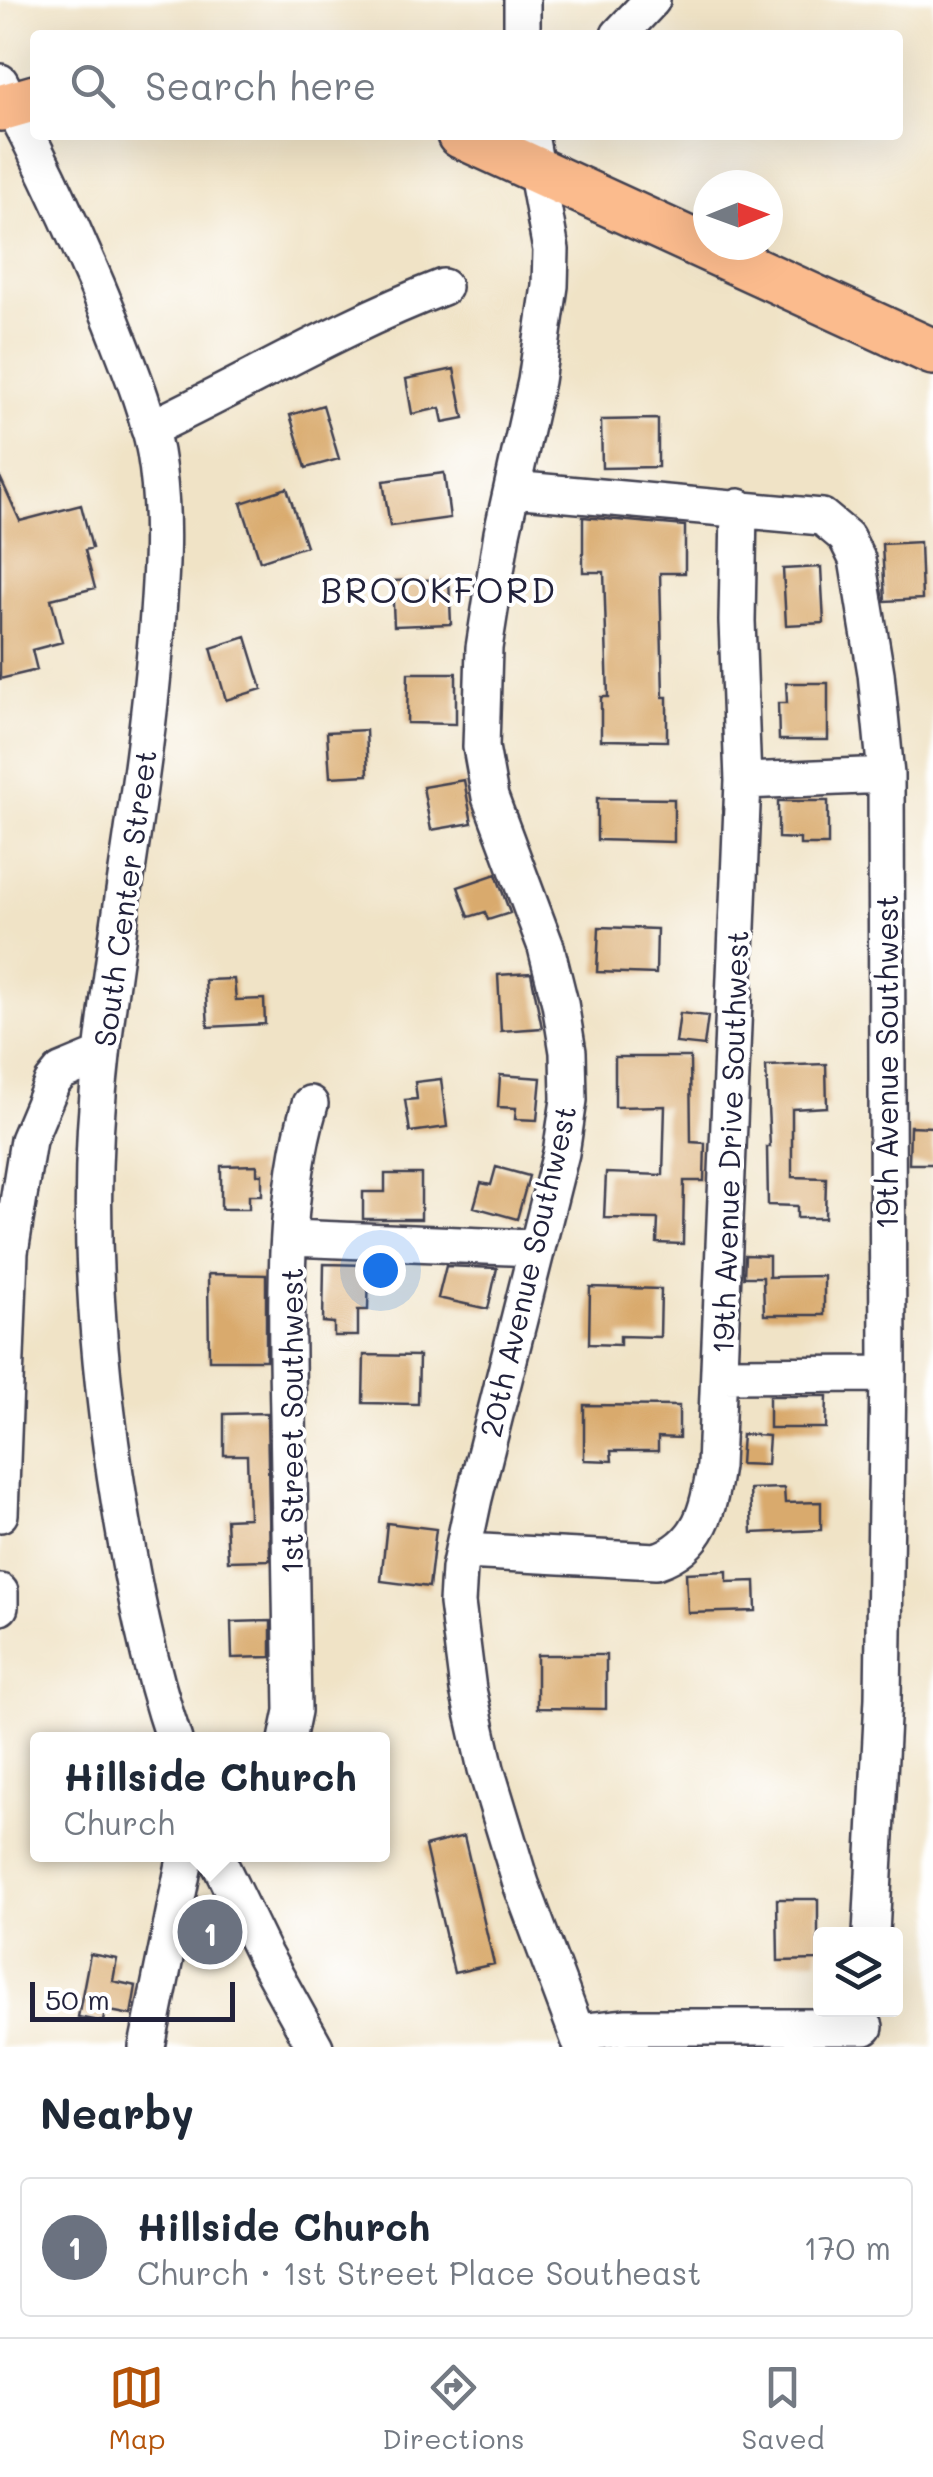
<!DOCTYPE html>
<html lang="en">
<head>
<meta charset="utf-8">
<style>
  body { margin:0; font-family:Mali,sans-serif; background:#f6f6f7; color:#1f2937 }
  .controls { position:absolute; right:30px; bottom:30px; display:grid; overflow:hidden; border-radius:10px; box-shadow:0 10px 40px #0002 }
  .controls button { width:90px; height:90px; display:grid; place-items:center; padding:0; border:0; border-bottom:2px solid #e0e1e3; background:#fff; color:#1f2937; font:50px sans-serif }
  .compass { position:absolute; left:693px; top:170px; width:90px; height:90px; border-radius:50%; background:#fff; box-shadow:0 10px 40px #0002; rotate:89deg }
  .scale { position:absolute; left:30px; bottom:25px; width:205px; box-sizing:border-box; padding-left:10px; border:5px solid #22223b; border-top:0; font-size:28px; line-height:35px; white-space:nowrap; color:#22223b; -webkit-text-stroke:8px #fff; paint-order:stroke }
  .you { position:absolute; left:380px; top:1270px; width:35px; height:35px; margin:-25px; border:8px solid #fff; border-radius:50%; background:#1a73e8; box-shadow:0 0 0 15px #1a73e833 }
  .badge { display:grid; place-items:center; width:65px; height:65px; border-radius:50%; background:#b45309; color:#fff; font-size:32px; font-weight:700 }
  .pin { position:absolute; translate:-50% -50%; border:5px solid #fff; box-shadow:0 2px 10px #0006 }
  .popup { position:absolute; left:30px; top:1732px; width:360px; height:130px; box-sizing:border-box; display:grid; place-content:center; border-radius:10px; background:#fff; filter:drop-shadow(0 2px 8px #0005); font-size:32px; white-space:nowrap; color:#747a83 }
  .popup b { font-size:38px; color:#1f2937 }
  .popup::after { content:''; position:absolute; left:50%; top:100%; margin-left:-20px; border:20px solid transparent; border-top-color:#fff }
  .list { margin:0; padding:0; list-style:none }
  h2 { display:flex; justify-content:space-between; align-items:center; height:130px; margin:0; padding:0 40px; font-size:42px }
  h2 small { font-size:32px; font-weight:400; color:#747a83 }
  .list li { display:grid; grid-template-columns:65px 1fr auto; gap:30px; align-items:center; box-sizing:border-box; height:140px; margin:0 20px 20px; padding:0 20px; border:2px solid #e0e1e3; border-radius:10px }
  .list b { display:block; font-size:38px; white-space:nowrap }
  .list p { margin:0; font-size:32px; white-space:nowrap; color:#747a83 }
  .list em { font-size:32px; font-style:normal; color:#747a83 }
  .icon { flex:none; width:55px; height:55px; fill:none; stroke:currentColor; stroke-width:2; stroke-linecap:round; stroke-linejoin:round }
  .map { position:relative; flex:none; width:933px; height:2047px; overflow:hidden }
  .search { position:absolute; background:#fff; box-shadow:0 10px 40px #0002; left:30px; right:30px; top:30px; height:110px; display:flex; align-items:center; gap:25px; box-sizing:border-box; padding:0 35px; border-radius:10px; color:#747a83; font-size:38px }
  .sheet { height:290px; background:#fff }
  nav { display:flex; justify-content:space-around; align-items:center; box-sizing:border-box; height:140px; border-top:2px solid #e0e1e3; background:#fff; font-size:28px; color:#747a83 }
  nav a { display:grid; justify-items:center; gap:5px }
  nav .on { color:#b45309 }
  .map>svg:first-child { display:block }
  .building { fill:#d9aa6d }
  .lines { fill:none; stroke-linecap:round; stroke-linejoin:round }
  .minor-casing { stroke:#413f50; stroke-width:40 }
  .major-casing { stroke:#413f50; stroke-width:50 }
  .minor { stroke:#fff; stroke-width:35 }
  .major { stroke:#fbbb8d; stroke-width:45 }
  .labels { text-anchor:middle; dominant-baseline:central; stroke-width:8; stroke-linejoin:round; paint-order:stroke }
  .street-label { font-size:30px; fill:#22223b; stroke:#fff }
  .quarter-label { font-size:35px; letter-spacing:2.5px; fill:#22223b; stroke:#fff }
</style>
</head>
<body>
<div class="map">
<svg width="933" height="2047" viewBox="0 0 933 2047">
  <rect width="100%" height="100%" fill="#fff"/>
  <filter id="ink" filterUnits="userSpaceOnUse"><feTurbulence type="fractalNoise" baseFrequency=".01" numOctaves="2"/><feDisplacementMap in="SourceGraphic" scale="20" xChannelSelector="R" yChannelSelector="G"/><feConvolveMatrix kernelMatrix="1 2 1 2 8 2 1 2 1" color-interpolation-filters="sRGB"/></filter>
  <filter id="wash" filterUnits="userSpaceOnUse"><feTurbulence type="fractalNoise" baseFrequency=".0048" numOctaves="4" result="noise"/><feDisplacementMap in="SourceGraphic" scale="40" xChannelSelector="R" yChannelSelector="G"/><feGaussianBlur stdDeviation="2.25" result="paint"/><feColorMatrix in="noise" values="0 0 0 0 0 0 0 0 0 0 0 0 0 0 0 0 0 1.4 0 .05"/><feComposite in="paint" operator="in"/></filter>
  <g filter="url(#wash)">
    <rect width="100%" height="100%" fill="#f0e3c6"/>
    <g id="blocks">
      <!-- building -->
      <path class="building" d="M454 369 464 418 443 422 440 408 412 414 406 379Z
        M323 405 339 459 306 468 290 415Z
        M658 419V467L602 468 601 420Z
        M444 473 450 518 390 526 383 481Z
        M0 477 20 521 81 505 92 548 85 550 95 588 51 599 62 642 32 650 37 670 0 679Z
        M287 488 306 546 260 561 241 503Z
        M583 517 685 526V573H660L663 697H667V741L601 740V697H608L604 572H583Z
        M920 542 922 599 885 601 882 544Z
        M821 567 824 623 786 625 783 569Z
        M449 579 451 624 394 626 392 581Z
        M246 637 262 689 226 700 211 648Z
        M408 673H456V724L407 723Z
        M786 683H828V740H779L778 703H787Z
        M366 730 368 775 330 777 327 732Z
        M464 780 472 823 431 830 423 787Z
        M597 798 674 799V842L597 840Z
        M778 801H828V845H800V839L778 838Z
        M496 874 510 913 488 920 485 912 469 917 458 887Z
        M599 927 657 929 656 974 597 972Z
        M531 973 542 1028 501 1031 498 975Z
        M234 979 236 1000 264 999 265 1024 208 1027 205 980Z
        M680 1013 708 1016 704 1046 676 1043Z
        M615 1057H690L691 1142 705 1143 704 1181H684L683 1244 657 1243 658 1219 604 1218 606 1173 663 1175 665 1106 615 1107Z
        M826 1064 827 1107 792 1109V1177L826 1178 825 1218H797V1206L768 1205 767 1147H770L766 1066Z
        M500 1075 541 1078 537 1120 515 1119 516 1108 498 1107Z
        M441 1079 447 1127 410 1132 405 1100 417 1099 415 1082Z
        M910 1126 933 1127V1164H909Z
        M257 1165V1174H262V1195H249V1209H221V1166Z
        M496 1167 529 1176 517 1219 474 1207 481 1183 491 1185Z
        M385 1174H421V1219H363V1192H385Z
        M745 1255 769 1256V1277L824 1276V1315H764L763 1277H744Z
        M324 1264 369 1265 368 1310H358V1336H334V1323L323 1322Z
        M446 1266 497 1268 488 1309 438 1298Z
        M208 1274 266 1275V1360H209Z
        M590 1287 661 1289 660 1337 620 1336V1345L589 1344Z
        M364 1355 419 1356 418 1404 363 1403Z
        M769 1396H827L826 1428H769Z
        M584 1405 679 1406V1438L658 1437V1451H611L612 1461 584 1460Z
        M267 1413 270 1560 228 1561 226 1519 249 1518 247 1455H224V1414Z
        M742 1434 769 1436 767 1465 740 1464Z
        M784 1488 785 1503 821 1502V1530L752 1533 750 1489Z
        M387 1523 436 1529 429 1587 381 1581Z
        M727 1571V1582L755 1581 756 1611 688 1613 686 1573Z
        M271 1621V1657L232 1658 231 1622Z
        M537 1655H606V1709L537 1708Z
        M464 1836 494 1964 454 1973 425 1846Z
        M777 1899H818V1960L778 1961Z
        M90 1954 117 1959 113 1981 136 1986 131 2015 105 2010 103 2022 78 2017Z"/>
    </g>
  </g>
  <g filter="url(#ink)">
    <use href="#blocks" fill-opacity="0" stroke="#413f50" stroke-width="2.5"/>
    <g class="lines">
      <!-- minor casing -->
      <g class="minor-casing">
        <path id="minor" d="M522 0V35
          M619 35 652 0
          M0 82C42 161 79 240 112 322 128 364 147 408 155 452 166 515 161 577 156 640 145 779 117 916 102 1055 84 1205 96 1358 120 1506 133 1585 148 1663 174 1740
          M530 135 551 250 550 286 536 381 502 533 484 648 481 747 490 797 546 947 560 1003 568 1052 569 1100 561 1153 474 1498 459 1569 457 1603 468 1690 486 1769 521 1884 582 2047
          M149 429C248 382 341 326 443 287
          M512 489 822 517 846 537 857 559 876 673 886 775 888 1374 883 1698 871 1934
          M743 781 886 775
          M291 1238 535 1248
          M719 1375 888 1374
          M0 1514 10 1252 28 1140 52 1083 61 1072 102 1055
          M465 1551 656 1561C701 1546 709 1508 715 1466L743 781 737 621 739 507
          M0 1592V1607
          M287 1740 293 1711C292 1612 290 1513 288 1414 286 1314 282 1199 310 1104
          M215 1854 264 1955 315 2047
          M577 2032 627 2027H865
          M147 2047 186 1854"/>
      </g>
      <!-- major casing -->
      <g class="major-casing">
        <path id="major" d="M0 108 35 98
          M460 135 933 352"/>
      </g>
      <!-- minor -->
      <use href="#minor" class="minor"/>
      <!-- major -->
      <use href="#major" class="major"/>
    </g>
  </g>
  <g class="labels">
    <!-- street labels -->
    <g class="street-label">
      <text transform="translate(124 898) rotate(-82)">South Center Street</text>
      <text transform="translate(886 1062) rotate(-90)">19th Avenue Southwest</text>
      <text transform="translate(729 1142) rotate(-88)">19th Avenue Drive Southwest</text>
      <text transform="translate(527 1271) rotate(-77)">20th Avenue Southwest</text>
      <text transform="translate(291 1421) rotate(-90)">1st Street Southwest</text>
    </g>
    <!-- quarter labels -->
    <g class="quarter-label">
      <text x="439" y="589">BROOKFORD</text>
    </g>
  </g>
</svg>
<div class="controls">
<button><svg class="icon" aria-label="layers" viewBox="0 0 24 24"><path d="M12 4l9 5-9 5-9-5zM3 14l9 5 9-5"/></svg></button>
</div>
<svg class="compass" viewBox="-18 -18 36 36"><path d="M0-13l5 13h-10z" fill="#e53935"/><path d="M0 13l5-13h-10z" fill="#747a83"/></svg>
<div class="scale">50 m</div>
<div class="you"></div>
<div class="pin badge" style="left:210px;top:1932px;background:#6b7280">1</div>
<div class="popup"><b>Hillside Church</b>Church</div>
<div class="search"><svg class="icon" aria-label="search" viewBox="0 0 24 24"><circle cx="10" cy="10" r="6"/><path d="M15 15l6 6"/></svg>Search here</div>
</div>
<section class="sheet">
<h2>Nearby<small></small></h2>
<ul class="list">
<li><span class="badge" style="background:#6b7280">1</span><div><b>Hillside Church</b><p>Church · 1st Street Place Southeast</p></div><em>170 m</em></li>
</ul>
</section>
<nav>
<a class="on"><svg class="icon" aria-label="map" viewBox="0 0 24 24"><path d="M3 6l6-2 6 2 6-2v14l-6 2-6-2-6 2zM9 4v14M15 6v14"/></svg>Map</a>
<a><svg class="icon" aria-label="directions" viewBox="0 0 24 24"><path d="M12 3l9 9-9 9-9-9zM9 14v-3h6M13 9l2 2-2 2"/></svg>Directions</a>
<a><svg class="icon" aria-label="saved" viewBox="0 0 24 24"><path d="M7 4h10v16l-5-4-5 4z"/></svg>Saved</a>
</nav>
</body>
</html>
